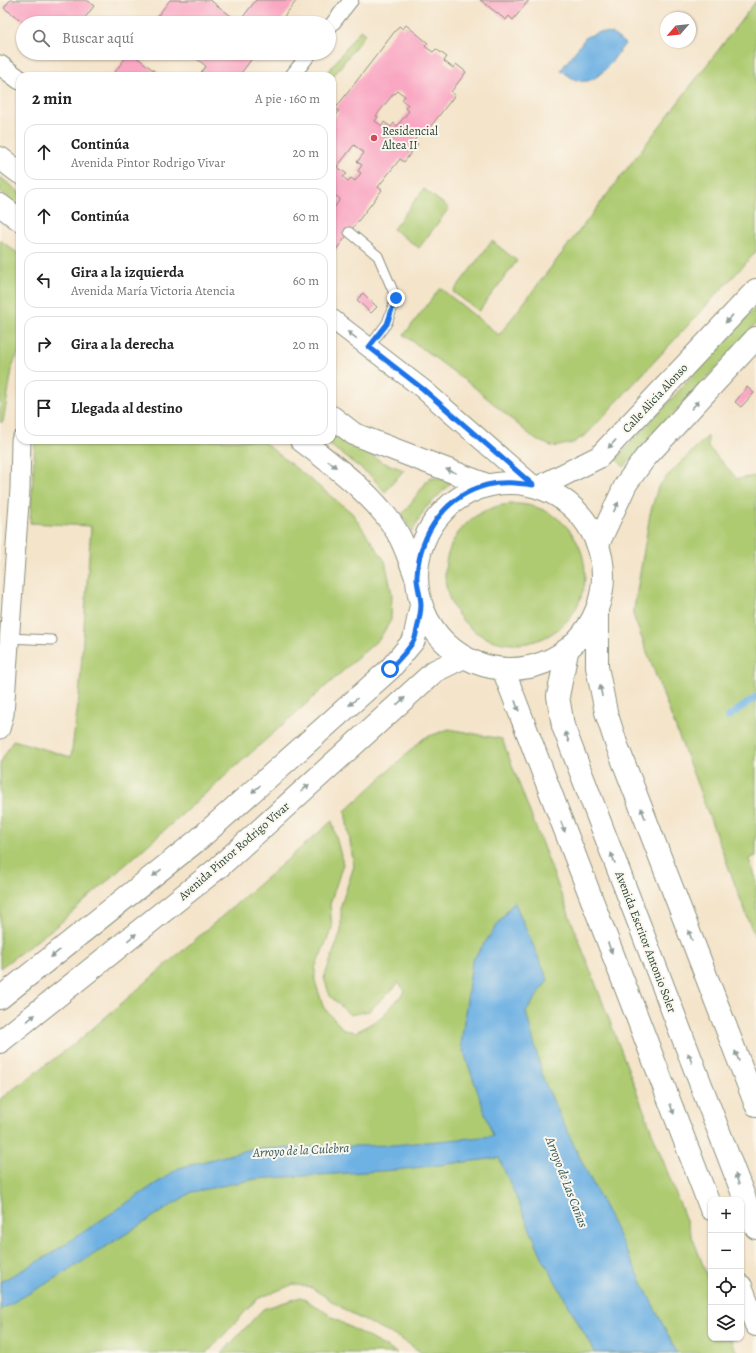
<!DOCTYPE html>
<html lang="es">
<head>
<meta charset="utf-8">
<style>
  body { margin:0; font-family:Alegreya,serif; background:#f2f2f2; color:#222 }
  .controls { position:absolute; right:12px; bottom:12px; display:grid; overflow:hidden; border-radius:8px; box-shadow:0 1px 3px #0004 }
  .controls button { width:36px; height:36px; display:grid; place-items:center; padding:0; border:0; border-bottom:1px solid #e0e0e0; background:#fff; color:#222; font:20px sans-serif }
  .compass { position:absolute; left:660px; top:12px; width:36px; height:36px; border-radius:50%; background:#fff; box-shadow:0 1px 3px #0004; rotate:242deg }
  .stop { position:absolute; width:12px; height:12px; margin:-9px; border:3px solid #1a73e8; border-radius:50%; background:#fff }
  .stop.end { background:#1a73e8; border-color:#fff; box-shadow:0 1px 4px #0008 }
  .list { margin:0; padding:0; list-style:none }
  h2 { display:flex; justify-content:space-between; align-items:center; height:52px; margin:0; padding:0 16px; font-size:17px }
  h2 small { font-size:13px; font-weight:400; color:#767676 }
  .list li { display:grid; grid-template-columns:26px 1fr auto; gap:12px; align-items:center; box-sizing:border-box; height:56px; margin:0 8px 8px; padding:0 8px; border:1px solid #e0e0e0; border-radius:12px }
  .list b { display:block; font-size:15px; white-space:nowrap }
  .list p { margin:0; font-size:13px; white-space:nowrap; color:#767676 }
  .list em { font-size:13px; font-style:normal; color:#767676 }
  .icon { flex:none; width:22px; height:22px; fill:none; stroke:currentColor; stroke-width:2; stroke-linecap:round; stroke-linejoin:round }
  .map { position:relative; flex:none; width:756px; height:1353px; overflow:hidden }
  .search { position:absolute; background:#fff; box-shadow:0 1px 3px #0004; left:16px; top:16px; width:320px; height:44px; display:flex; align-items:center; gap:10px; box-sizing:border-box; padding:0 14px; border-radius:22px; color:#767676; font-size:15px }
  .panel { position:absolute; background:#fff; box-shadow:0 1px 3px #0004; left:16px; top:72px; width:320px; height:372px; border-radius:12px }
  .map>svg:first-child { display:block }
  .green { fill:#afcb72; stroke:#678453 }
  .water { fill:#6eb1e3; stroke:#46778c }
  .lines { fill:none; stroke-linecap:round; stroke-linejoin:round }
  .stream { stroke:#6eb1e3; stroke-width:7 }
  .building { fill:#f9a7c3; fill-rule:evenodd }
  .service-casing { stroke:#8a907f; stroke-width:11 }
  .pedestrian-casing { stroke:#8a907f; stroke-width:16 }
  .minor-casing { stroke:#8a907f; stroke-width:21 }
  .tertiary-casing { stroke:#8a907f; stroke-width:24 }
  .secondary-casing { stroke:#8a907f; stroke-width:24 }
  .primary-casing { stroke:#8a907f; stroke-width:24 }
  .service { stroke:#fff; stroke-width:9 }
  .pedestrian { stroke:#fff; stroke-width:14 }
  .minor { stroke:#fff; stroke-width:19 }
  .tertiary { stroke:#fff; stroke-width:22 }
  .secondary { stroke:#fff; stroke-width:22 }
  .primary { stroke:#fff; stroke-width:22 }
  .oneway { fill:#8f9e9a }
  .route { stroke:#1a73e8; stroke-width:5 }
  .poi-dot { fill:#d1495b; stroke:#fbf7ec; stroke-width:1.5 }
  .labels { text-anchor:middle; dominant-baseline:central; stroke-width:4; stroke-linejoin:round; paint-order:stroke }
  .poi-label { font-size:12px; fill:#1f3d34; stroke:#fbf7ec; text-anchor:start }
  .street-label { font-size:12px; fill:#1f3d34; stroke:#fbf7ec }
  .water-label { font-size:13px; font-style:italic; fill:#335a60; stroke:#fbf7ec }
</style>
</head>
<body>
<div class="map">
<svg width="756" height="1353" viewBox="0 0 756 1353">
  <rect width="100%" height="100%" fill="#fbf7ec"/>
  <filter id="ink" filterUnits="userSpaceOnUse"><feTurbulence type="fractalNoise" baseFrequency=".025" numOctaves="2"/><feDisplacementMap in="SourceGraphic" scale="8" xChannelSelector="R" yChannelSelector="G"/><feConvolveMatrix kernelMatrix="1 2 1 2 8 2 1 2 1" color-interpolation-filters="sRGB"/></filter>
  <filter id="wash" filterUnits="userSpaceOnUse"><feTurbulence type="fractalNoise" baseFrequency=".012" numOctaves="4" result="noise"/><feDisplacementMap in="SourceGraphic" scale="16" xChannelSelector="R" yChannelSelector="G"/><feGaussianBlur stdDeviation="0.9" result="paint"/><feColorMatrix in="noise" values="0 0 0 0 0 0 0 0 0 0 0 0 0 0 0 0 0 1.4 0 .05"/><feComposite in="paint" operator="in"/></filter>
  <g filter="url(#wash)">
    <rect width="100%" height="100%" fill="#f4e4ca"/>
    <!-- green -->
    <path class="green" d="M756 1V252L587 434 573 443 554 447 536 440 474 387 404 335 440 288 499 335Z
      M360 30 365 34 332 78V76H325Z
      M0 177 20 193V207L0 191Z
      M424 189 449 208 419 248 393 229Z
      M0 240 20 255V350L13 364 3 422H0Z
      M492 241 517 261 479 311 453 292Z
      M756 307V324L624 467 616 459Z
      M332 431 382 462 404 470 385 492 371 476 323 440H332Z
      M708 436V447L737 479 756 476V856L749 859 756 878V940L633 615 650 514 658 487 670 473Z
      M35 440H261L352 513 385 561 392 594 391 620 380 638 59 924 0 968V764L13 740 71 757 79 697 91 526 30 523Z
      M430 477 452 482 424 510 412 532 402 515Z
      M445 574a70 70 0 1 1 140 0a70 70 0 1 1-140 0Z
      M449 729 502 739 711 1286V1338H731L737 1353H422L401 1339 353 1315 312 1288 294 1284 257 1299 207 1353H0V1099L78 1041 332 821 343 864 330 904 332 928 315 968V981L324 1008 344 1030 356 1032 381 1018 405 991 399 983 369 1011 350 1015 330 996 324 978 341 931V905L354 866 345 811 424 738Z
      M301 1297 344 1324 397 1353H222L263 1309Z"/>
    <!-- water -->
    <path class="water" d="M600 32 613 34 625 44C613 58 598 88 576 80 571 78 565 73 561 70L586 37Z
      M514 901 548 980 526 1012 544 1081 579 1156 677 1353H595L543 1259 499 1158 396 1170 256 1179 192 1192 58 1277 0 1310V1282L46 1257 179 1168 251 1149 393 1145 493 1136 461 1044 472 961Z"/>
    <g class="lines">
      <!-- stream -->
      <path class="stream" d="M728 717 756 697"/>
    </g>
    <g id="blocks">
      <!-- building -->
      <path class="building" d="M10 0H87L94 6 81 23H25L4 8Z
        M170 0H210L239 22 256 0H297L279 23H152Z
        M480 0H529L513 20 509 16 506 20Z
        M406 25 428 43 425 46 427 48 433 52 436 49 447 57 444 61 453 68 456 64 466 72 451 92 455 95 424 135 420 132 414 141 418 144 404 162 400 159 378 187 382 190 332 255V205L335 207 340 199 332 193V121L339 111 335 109 399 26 403 29ZM398 91 405 96 402 100 408 105 405 108 409 111 397 126 394 123 391 127 384 122 382 126 375 121 378 117 376 116 394 93 395 94ZM354 145 364 153 357 162 362 165 358 171 361 173 355 181 351 178 348 181 343 177 347 174 337 167Z
        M129 53H131L161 76H112Z
        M189 53H256L239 76H198L206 66Z
        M363 293 377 307 371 313 357 300Z
        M747 387 754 393 741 407 735 402Z"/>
    </g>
  </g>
  <g filter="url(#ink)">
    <use href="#blocks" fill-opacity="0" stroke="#8a907f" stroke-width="1"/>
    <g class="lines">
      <!-- service casing -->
      <g class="service-casing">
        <path id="service" d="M349 232 378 256 396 298 387 323 369 347
          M8 638 52 640"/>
      </g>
      <!-- pedestrian casing -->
      <g class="pedestrian-casing">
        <path id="pedestrian" d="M329 28 351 0
          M292 76 310 53"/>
      </g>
      <!-- minor casing -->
      <g class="minor-casing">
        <path id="minor" d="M0 65 20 80
          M332 319 423 389 533 485
          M0 729 4 714 20 489 21 440"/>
      </g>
      <!-- tertiary casing -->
      <g class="tertiary-casing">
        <path id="tertiary" d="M597 613V667L606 712 616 743 756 1105
          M567 652 558 696 563 726 756 1228
          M503 669 711 1209
          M741 1286 756 1325"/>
      </g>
      <!-- secondary casing -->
      <g class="secondary-casing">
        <path id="secondary" d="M0 158 20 173
          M0 205 20 220
          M332 417 354 434 487 485
          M301 440C333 465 376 496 397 532 405 545 410 562 416 577"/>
      </g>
      <!-- primary casing -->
      <g class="primary-casing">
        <path id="primary" d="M417 576a93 93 0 1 1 186 0a93 93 0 1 1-186 0Z
          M539 487 599 457 756 290
          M599 542 626 484 645 458 756 338
          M0 998 199 839 390 669 414 640 421 605
          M0 1042 219 867 435 671 464 657"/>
      </g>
      <!-- service -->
      <use href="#service" class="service"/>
      <!-- pedestrian -->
      <use href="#pedestrian" class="pedestrian"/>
      <!-- minor -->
      <use href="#minor" class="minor"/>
      <!-- tertiary -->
      <use href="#tertiary" class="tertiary"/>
      <!-- secondary -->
      <use href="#secondary" class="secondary"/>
      <!-- primary -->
      <use href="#primary" class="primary"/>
    </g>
    <!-- one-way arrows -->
    <defs><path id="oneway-solid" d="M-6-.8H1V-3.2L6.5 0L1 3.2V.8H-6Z"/></defs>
    <g class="oneway">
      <use href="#oneway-solid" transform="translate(729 319) rotate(133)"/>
      <use href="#oneway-solid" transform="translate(352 335) rotate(-143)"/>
      <use href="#oneway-solid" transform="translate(695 405) rotate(-47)"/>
      <use href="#oneway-solid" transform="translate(612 444) rotate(133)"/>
      <use href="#oneway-solid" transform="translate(332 464) rotate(38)"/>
      <use href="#oneway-solid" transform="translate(451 471) rotate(-159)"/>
      <use href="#oneway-solid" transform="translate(616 507) rotate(-64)"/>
      <use href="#oneway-solid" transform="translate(601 691) rotate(-101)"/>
      <use href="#oneway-solid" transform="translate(401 701) rotate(-42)"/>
      <use href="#oneway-solid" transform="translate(353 702) rotate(138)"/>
      <use href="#oneway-solid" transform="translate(517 706) rotate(70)"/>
      <use href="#oneway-solid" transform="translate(567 737) rotate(-111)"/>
      <use href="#oneway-solid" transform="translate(305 788) rotate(-42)"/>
      <use href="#oneway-solid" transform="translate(256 789) rotate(138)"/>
      <use href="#oneway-solid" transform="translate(643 813) rotate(-111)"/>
      <use href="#oneway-solid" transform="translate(563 827) rotate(69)"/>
      <use href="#oneway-solid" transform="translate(613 858) rotate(-111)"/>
      <use href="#oneway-solid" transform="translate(157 873) rotate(141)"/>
      <use href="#oneway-solid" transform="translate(690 935) rotate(-111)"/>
      <use href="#oneway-solid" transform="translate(132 937) rotate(-39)"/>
      <use href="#oneway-solid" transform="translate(610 948) rotate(69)"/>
      <use href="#oneway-solid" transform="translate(55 954) rotate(141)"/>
      <use href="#oneway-solid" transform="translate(31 1018) rotate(-39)"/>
      <use href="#oneway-solid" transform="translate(737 1056) rotate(-111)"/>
      <use href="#oneway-solid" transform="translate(690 1058) rotate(-111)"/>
      <use href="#oneway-solid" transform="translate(672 1109) rotate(69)"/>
      <use href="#oneway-solid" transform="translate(737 1179) rotate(-111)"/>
    </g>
  </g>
  <g class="lines" filter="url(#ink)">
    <!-- route -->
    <path class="route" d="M390 669C396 662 412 647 415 638 417 629 421 615 421 605 421 595 416 585 417 575 420 533 445 496 487 485 502 481 518 483 533 485L423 389 369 347 387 324 396 298"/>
  </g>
  <!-- markers -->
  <circle class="poi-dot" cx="374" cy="138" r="4"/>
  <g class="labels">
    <!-- poi labels -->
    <g class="poi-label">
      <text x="382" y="131">Residencial<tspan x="382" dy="14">Altea II</tspan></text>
    </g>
    <!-- street labels -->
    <g class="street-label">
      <text transform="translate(655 398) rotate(-47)">Calle Alicia Alonso</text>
      <text transform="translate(234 851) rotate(-41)">Avenida Pintor Rodrigo Vivar</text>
      <text transform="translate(646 942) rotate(69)">Avenida Escritor Antonio Soler</text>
    </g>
    <!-- water labels -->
    <g class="water-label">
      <text transform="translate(301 1150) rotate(-3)">Arroyo de la Culebra</text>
      <text transform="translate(567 1182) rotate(69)">Arroyo de Las Cañas</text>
    </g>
  </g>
</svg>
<div class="controls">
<button>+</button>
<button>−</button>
<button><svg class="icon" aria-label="locate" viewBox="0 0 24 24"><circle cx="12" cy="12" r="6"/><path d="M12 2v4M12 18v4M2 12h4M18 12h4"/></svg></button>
<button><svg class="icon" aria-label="layers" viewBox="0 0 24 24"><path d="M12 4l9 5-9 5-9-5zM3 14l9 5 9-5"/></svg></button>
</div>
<svg class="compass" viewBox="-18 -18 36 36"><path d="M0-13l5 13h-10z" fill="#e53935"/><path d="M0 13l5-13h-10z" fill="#767676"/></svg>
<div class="stop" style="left:390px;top:669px"></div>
<div class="stop end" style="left:396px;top:298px"></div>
<div class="search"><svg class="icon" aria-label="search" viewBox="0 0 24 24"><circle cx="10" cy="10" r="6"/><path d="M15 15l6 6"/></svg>Buscar aquí</div>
<section class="panel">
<h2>2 min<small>A pie · 160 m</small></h2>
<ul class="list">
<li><svg class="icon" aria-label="ahead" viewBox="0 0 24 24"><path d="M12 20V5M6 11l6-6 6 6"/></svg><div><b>Continúa</b><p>Avenida Pintor Rodrigo Vivar</p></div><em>20 m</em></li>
<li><svg class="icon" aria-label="ahead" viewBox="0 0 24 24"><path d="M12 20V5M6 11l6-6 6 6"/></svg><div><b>Continúa</b></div><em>60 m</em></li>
<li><svg class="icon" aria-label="left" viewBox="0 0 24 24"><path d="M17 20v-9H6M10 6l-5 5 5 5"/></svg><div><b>Gira a la izquierda</b><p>Avenida María Victoria Atencia</p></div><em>60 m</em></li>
<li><svg class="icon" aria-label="right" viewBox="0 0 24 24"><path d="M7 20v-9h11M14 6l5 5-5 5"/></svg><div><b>Gira a la derecha</b></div><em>20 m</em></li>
<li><svg class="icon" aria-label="arrive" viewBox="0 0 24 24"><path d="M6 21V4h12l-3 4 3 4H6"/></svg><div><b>Llegada al destino</b></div></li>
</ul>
</section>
</div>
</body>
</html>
